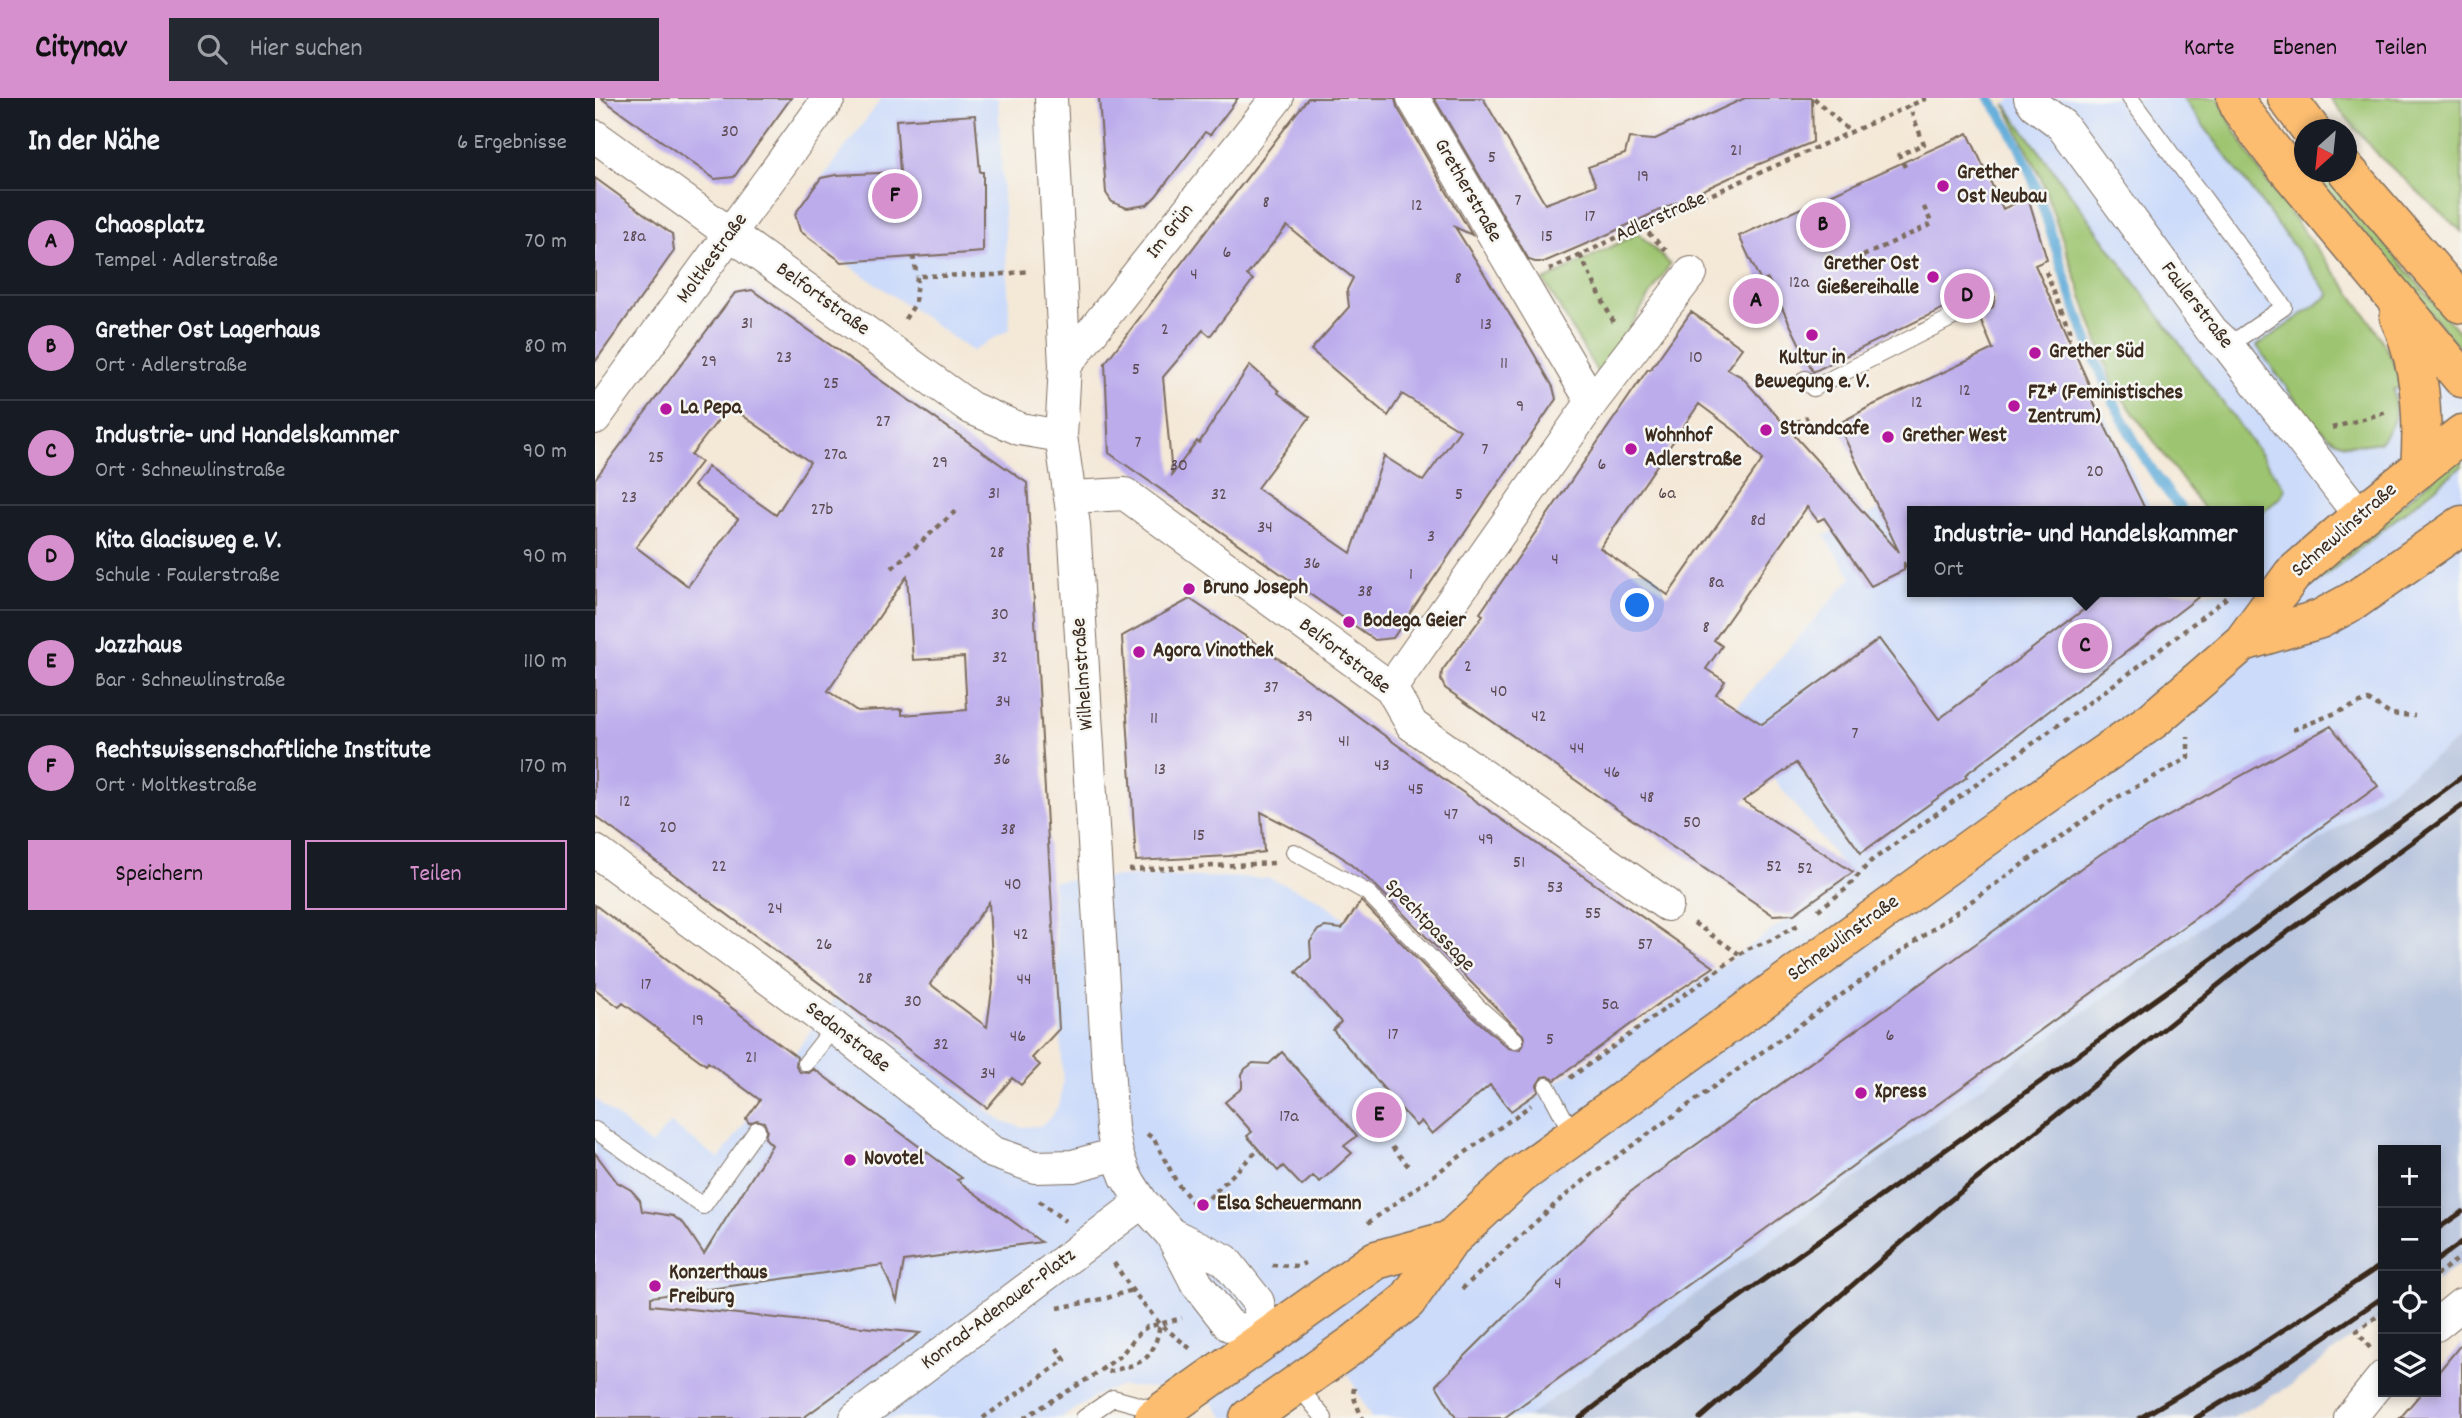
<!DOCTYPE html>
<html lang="de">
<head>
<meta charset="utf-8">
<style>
  body { margin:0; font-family:Dekko,sans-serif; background:#242831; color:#f1f3f6 }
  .controls { position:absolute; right:21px; bottom:21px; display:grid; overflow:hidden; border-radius:0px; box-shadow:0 4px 10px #0003 }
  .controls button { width:63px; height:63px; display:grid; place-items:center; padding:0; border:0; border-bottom:2px solid #363941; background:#171b24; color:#f1f3f6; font:35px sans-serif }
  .compass { position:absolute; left:1699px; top:21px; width:63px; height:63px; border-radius:50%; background:#171b24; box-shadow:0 4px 10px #0003; rotate:207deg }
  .you { position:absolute; left:1043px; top:508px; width:24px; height:24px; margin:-18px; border:5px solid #fff; border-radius:50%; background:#1a73e8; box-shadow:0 0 0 10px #1a73e833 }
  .badge { display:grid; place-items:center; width:46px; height:46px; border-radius:50%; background:#d690ce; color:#111; font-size:23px; font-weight:700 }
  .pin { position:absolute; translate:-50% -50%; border:4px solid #fff; box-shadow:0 2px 7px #0006 }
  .popup { position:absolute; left:1312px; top:408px; width:357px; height:91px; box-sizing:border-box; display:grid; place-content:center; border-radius:0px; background:#171b24; filter:drop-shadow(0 2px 5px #0005); font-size:23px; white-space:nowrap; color:#9ea1a6 }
  .popup b { font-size:26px; color:#f1f3f6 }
  .popup::after { content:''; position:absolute; left:50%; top:100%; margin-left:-14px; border:14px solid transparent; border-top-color:#171b24 }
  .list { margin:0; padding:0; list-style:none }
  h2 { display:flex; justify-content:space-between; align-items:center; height:91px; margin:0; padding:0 28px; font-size:30px }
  h2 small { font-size:23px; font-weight:400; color:#9ea1a6 }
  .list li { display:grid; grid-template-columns:46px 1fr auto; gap:21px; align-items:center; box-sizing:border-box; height:105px; padding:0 28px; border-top:2px solid #363941 }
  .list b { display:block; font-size:26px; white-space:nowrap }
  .list p { margin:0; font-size:23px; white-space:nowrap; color:#9ea1a6 }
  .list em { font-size:23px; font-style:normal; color:#9ea1a6 }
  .actions { display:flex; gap:14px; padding:21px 28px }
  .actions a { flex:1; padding:16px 0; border:2px solid #d690ce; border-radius:0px; text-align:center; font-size:24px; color:#d690ce }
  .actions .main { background:#d690ce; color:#111 }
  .icon { flex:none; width:38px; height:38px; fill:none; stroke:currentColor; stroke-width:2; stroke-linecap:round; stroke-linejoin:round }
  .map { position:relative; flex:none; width:1867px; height:1320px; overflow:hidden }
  header { display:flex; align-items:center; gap:42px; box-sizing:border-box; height:98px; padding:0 35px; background:#d690ce; color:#111 }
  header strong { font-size:33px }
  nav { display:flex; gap:38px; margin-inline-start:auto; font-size:24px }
  .search { width:490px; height:63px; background:#242831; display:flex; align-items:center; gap:18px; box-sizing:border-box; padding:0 24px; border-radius:0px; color:#9ea1a6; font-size:26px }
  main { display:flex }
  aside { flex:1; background:#171b24 }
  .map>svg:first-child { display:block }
  .built { fill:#ccdbfa }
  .industrial { fill:#b8c5de }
  .green { fill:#9dc46f; stroke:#6c7746; stroke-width:2 }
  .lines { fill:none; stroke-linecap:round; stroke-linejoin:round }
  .stream { stroke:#60acd9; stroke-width:10 }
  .building { fill:#bcacec; fill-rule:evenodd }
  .lane-casing { stroke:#7c6c5f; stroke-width:18 }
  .street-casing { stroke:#7c6c5f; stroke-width:34 }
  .primary-casing { stroke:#7c6c5f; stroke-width:41 }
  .highway-casing { stroke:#7c6c5f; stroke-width:41 }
  .path { stroke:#7c6c5f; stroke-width:4.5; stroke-dasharray:5 5; stroke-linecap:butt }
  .lane { stroke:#fff; stroke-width:16 }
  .street { stroke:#fff; stroke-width:32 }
  .primary { stroke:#fcbd6f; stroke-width:38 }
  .highway { stroke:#fcbd6f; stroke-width:38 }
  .rail { stroke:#3b2a1e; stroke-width:5 }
  .poi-dot { fill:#b5179e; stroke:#f6f6f2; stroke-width:2.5 }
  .labels { text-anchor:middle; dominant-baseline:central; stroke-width:5; stroke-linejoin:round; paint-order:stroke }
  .number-label { font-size:18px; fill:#5b4a52 }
  .poi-label { font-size:21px; font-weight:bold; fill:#3b2a1e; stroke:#f6f6f2; text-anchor:start }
  .street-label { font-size:21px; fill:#3b2a1e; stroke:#f6f6f2 }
</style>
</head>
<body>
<header>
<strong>Citynav</strong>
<div class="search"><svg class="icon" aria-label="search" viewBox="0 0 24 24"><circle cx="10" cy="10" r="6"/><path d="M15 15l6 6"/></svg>Hier suchen</div>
<nav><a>Karte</a><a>Ebenen</a><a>Teilen</a></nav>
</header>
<main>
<aside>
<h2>In der Nähe<small>6 Ergebnisse</small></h2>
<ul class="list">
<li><span class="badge">A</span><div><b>Chaosplatz</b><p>Tempel · Adlerstraße</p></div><em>70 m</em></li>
<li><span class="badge">B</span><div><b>Grether Ost Lagerhaus</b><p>Ort · Adlerstraße</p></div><em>80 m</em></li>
<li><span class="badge">C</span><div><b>Industrie- und Handelskammer</b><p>Ort · Schnewlinstraße</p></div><em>90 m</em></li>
<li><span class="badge">D</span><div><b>Kita Glacisweg e. V.</b><p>Schule · Faulerstraße</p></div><em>90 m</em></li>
<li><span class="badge">E</span><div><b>Jazzhaus</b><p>Bar · Schnewlinstraße</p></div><em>110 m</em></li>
<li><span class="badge">F</span><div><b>Rechtswissenschaftliche Institute</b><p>Ort · Moltkestraße</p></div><em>170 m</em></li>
</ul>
<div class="actions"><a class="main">Speichern</a><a>Teilen</a></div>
</aside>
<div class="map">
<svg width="1867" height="1320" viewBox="0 0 1867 1320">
  <rect width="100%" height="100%" fill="#f6f6f2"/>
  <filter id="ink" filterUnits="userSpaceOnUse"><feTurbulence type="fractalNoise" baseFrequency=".0143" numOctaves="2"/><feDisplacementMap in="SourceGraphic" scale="14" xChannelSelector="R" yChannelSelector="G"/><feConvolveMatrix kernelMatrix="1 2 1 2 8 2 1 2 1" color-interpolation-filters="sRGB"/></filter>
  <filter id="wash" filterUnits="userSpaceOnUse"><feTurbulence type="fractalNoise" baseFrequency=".00686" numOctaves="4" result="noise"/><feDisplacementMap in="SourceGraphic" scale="28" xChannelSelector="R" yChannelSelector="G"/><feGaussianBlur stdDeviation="1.57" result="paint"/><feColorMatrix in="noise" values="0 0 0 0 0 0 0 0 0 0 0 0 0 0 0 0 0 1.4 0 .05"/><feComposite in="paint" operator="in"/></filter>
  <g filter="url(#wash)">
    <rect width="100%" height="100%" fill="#f4e8d7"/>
    <!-- built -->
    <path class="built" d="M287 0H403L415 231 377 253 205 133 200 116Z
      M1418 0H1588L1735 197 1662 248 1699 299 1731 337 1744 345 1770 347 1800 307 1798 291 1810 289 1836 292 1867 268V639L931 1320H776L751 1272 680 1320H629L593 1273 575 1285 560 1290 527 1288 508 1294 466 1320H0V1001L56 1047 75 1025 124 1061 240 899 405 1022 426 1029 445 1028 457 1018 465 1004 468 983 458 783 541 778 674 780 724 801 772 837 918 1015 1255 777 1179 681 1137 614 1257 479 1229 438 1504 306 1557 413H1317V494H1663V418L1686 399 1690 390 1410 6Z"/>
    <!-- industrial -->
    <path class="industrial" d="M1867 639V1164L1841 1183V1052H1788V1221L1752 1243 1695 1288 1637 1320H931Z"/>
    <!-- green -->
    <path class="green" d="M1588 0H1624C1653 66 1703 126 1747 183 1773 219 1794 248 1809 289L1798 291C1802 316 1801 325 1785 344 1772 346 1754 349 1742 343 1719 333 1678 270 1662 248L1735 197Z
      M1735 0H1867V134L1784 58Z
      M1410 6 1690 390 1686 399 1663 418V413H1610L1518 287 1445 77Z
      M1717 74H1730L1867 238V253Z
      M1043 135 1075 166 1004 277 949 183Z
      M1867 356V368L1702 500 1699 497Z"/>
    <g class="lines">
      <!-- stream -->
      <path class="stream" d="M1394 0C1434 51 1449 115 1469 176 1497 260 1530 345 1588 413"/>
    </g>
    <g id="blocks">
      <!-- building -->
      <path class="building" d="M6 0H196L139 79 120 81Z
        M504 0H643L615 37 610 34 561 98 552 107 532 110 517 104 511 95Z
        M713 0H800L802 9 877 137 860 129 935 249 958 289 961 301 798 540 780 542 514 355 510 265ZM692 128 758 180 752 192 754 209 716 252 793 318 807 296 865 332 828 383 789 358 756 455 662 390 715 319 683 295 684 293 655 267 604 345 602 343 577 377 568 279 608 232 615 238 658 182 652 177Z
        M839 0H888L950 106 1001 87 993 69 1030 56 1034 40 1058 42 1150 0H1217L1218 44 1162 67 1007 139 949 164H940L934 162Z
        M380 17 385 74H388V154L247 164 205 133 200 116 226 80 241 77 305 74 301 22Z
        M1373 35 1408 111 1433 99 1452 162 1440 167 1497 293 1494 295 1551 413H1317V481L1309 464V472L1276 488 1229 420 1223 423 1212 409 1119 542 1127 548 1111 571 1130 583 1121 596 1167 626 1284 541 1344 621 1512 494H1610L1370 677 1372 679 1266 755 1201 665 1148 703 1258 774 1199 816 1178 817 1020 710 850 590 846 582 847 573 888 517 885 515 1053 271 1055 272 1096 214 1147 250 1132 271 1147 279 1304 454 1243 326 1276 308 1398 251 1384 218 1398 209 1400 199 1391 193 1375 199V197L1218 274 1173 181 1166 184 1144 138ZM1104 306 1143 335 1168 361 1073 497 1005 450Z
        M0 80 77 136 79 153 0 264Z
        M157 192 432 385 464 931 437 960 445 967 426 987 417 980 392 1010 0 718V381L140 195ZM134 308 215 364 181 417 113 369 99 388 143 421 93 488 41 449 106 364 96 357ZM312 478 318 562 369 559 372 612 307 617V611L262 613 233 593ZM394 804 398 884 392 929 335 886Z
        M595 501 693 567 853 684 1119 869 1066 904 960 982 953 978 947 979 942 987 943 994 916 1013 895 987 837 1036 826 1023 821 1028 738 932 746 924 701 874 716 860 715 844 723 832 730 829 747 831 766 803 877 918 913 950 924 952 928 948 930 939 781 788 748 760 715 739 666 714 669 754 634 758 541 763 527 538Z
        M1736 628 1783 688 909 1320H861L841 1287 1034 1095 1507 755Z
        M0 807 202 959 201 968 205 974 214 975 219 971 367 1080 362 1082 446 1144 309 1163 302 1203 287 1167 56 1199V1207L325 1235 208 1320H0V1055L22 1084 36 1092 45 1102 47 1113 78 1118 89 1126 109 1156 177 1047 170 1040 172 1032 169 1024 162 1022 154 1025 151 1021 165 1002 113 964 111 967 28 905 24 909 0 891Z
        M687 954 762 1038 749 1048 757 1055 725 1084 718 1078 707 1088 688 1068 683 1073 652 1038 657 1034 630 1004 647 990V976L650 971 658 965 674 966Z
        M1867 1245V1320H1805L1827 1294H1841V1277Z"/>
    </g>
  </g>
  <g filter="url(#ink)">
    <use href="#blocks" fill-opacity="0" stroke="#7c6c5f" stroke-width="2"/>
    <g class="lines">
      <!-- lane casing -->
      <g class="lane-casing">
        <path id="lane" d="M1535 0 1689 209 1633 248
          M1210 281 1218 290 1390 203
          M699 754 773 795 884 910 920 942
          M211 965 239 929
          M952 988 978 1037
          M0 1032 108 1108 162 1032
          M702 1287 729 1320
          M489 1320 518 1300 566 1313"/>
      </g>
      <!-- street casing -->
      <g class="street-casing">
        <path id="street" d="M456 0 470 268 466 338 479 427 517 1030 522 1056 531 1079 547 1104 576 1136 602 1186 634 1227 669 1241
          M818 0 997 304
          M1435 0 1440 7 1467 27 1617 233 1633 248 1765 418
          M0 38 376 310 425 331 466 338
          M470 268 682 0
          M0 320 234 0
          M476 399 530 396 796 590 817 627 1072 807
          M796 590 997 304 1096 175
          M0 753 239 929 397 1054 440 1069 478 1068 522 1056
          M576 1136 630 1162 663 1204 669 1241
          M1841 1227 1867 1206
          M261 1320 547 1104
          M1755 1320 1788 1279"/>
      </g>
      <!-- primary casing -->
      <g class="primary-casing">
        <path id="primary" d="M1648 544 1725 521 1760 502 1867 427
          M559 1320 781 1162 855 1142
          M654 1320 760 1245 812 1203 855 1142 925 1077 1423 716 1558 622 1648 544 1697 477 1765 418 1867 336"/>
      </g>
      <!-- highway casing -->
      <g class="highway-casing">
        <path id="highway" d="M1641 0 1645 10 1679 55 1867 280
          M1692 0 1716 32
          M1752 73 1867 206
          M1804 219C1826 266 1829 318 1825 370"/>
      </g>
      <!-- path -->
      <path class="path" d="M1219 0 1256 35
        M1310 69 1304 57 1329 46 1314 8
        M1046 128 1073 154
        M985 157 1019 225
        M318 158 322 178
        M1268 158 1337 126 1328 107
        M954 172 1046 128 1332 0
        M1451 174 1474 232V241
        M310 221 320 206 322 178 400 177 434 173
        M1192 329 1213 319
        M1737 330 1792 314
        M297 470 364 410
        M1698 632 1773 602 1795 616 1820 618
        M534 772 679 765
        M1223 812 1251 791 1275 764 1540 571 1635 497
        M1099 825 1144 856
        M975 980 1152 851 1174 843 1205 826
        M552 1036 559 1041 582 1085 604 1112
        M797 1049 815 1070
        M614 1100 663 1052
        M444 1103 470 1123
        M773 1125 936 1007
        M519 1165 537 1192 565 1226 597 1252
        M677 1167 703 1168 710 1165
        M1841 1177 1867 1158
        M867 1191 966 1101 995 1078 1514 704 1593 660V639
        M463 1210 512 1200 537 1192
        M1775 1250 1762 1233 1788 1214
        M513 1274C548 1264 558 1265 565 1226
        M759 1290 758 1297 767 1320
        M388 1320 470 1262 459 1246
        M429 1320 499 1277 526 1257 545 1234 552 1229 587 1220"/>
      <!-- lane -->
      <use href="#lane" class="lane"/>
      <!-- street -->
      <use href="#street" class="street"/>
      <!-- primary -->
      <use href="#primary" class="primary"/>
      <!-- highway -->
      <use href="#highway" class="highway"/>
      <!-- rail -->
      <path class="rail" d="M1841 1132 1867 1114
        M1841 1163 1867 1144
        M985 1320 1093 1236 1684 813 1867 679
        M1105 1320 1347 1109 1658 859 1867 708
        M1545 1320 1640 1264 1788 1166
        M1601 1320 1693 1264 1788 1199"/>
    </g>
  </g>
  <!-- markers -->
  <g class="poi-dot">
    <circle cx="1348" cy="88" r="7"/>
    <circle cx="1338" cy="179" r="7"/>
    <circle cx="1217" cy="237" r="7"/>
    <circle cx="1440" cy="255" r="7"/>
    <circle cx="1419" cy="308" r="7"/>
    <circle cx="71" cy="311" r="7"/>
    <circle cx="1171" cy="332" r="7"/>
    <circle cx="1293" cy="339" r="7"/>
    <circle cx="1036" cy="351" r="7"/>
    <circle cx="594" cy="491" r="7"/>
    <circle cx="754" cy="524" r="7"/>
    <circle cx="544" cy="554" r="7"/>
    <circle cx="1266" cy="995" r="7"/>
    <circle cx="255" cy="1062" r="7"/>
    <circle cx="608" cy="1107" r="7"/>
    <circle cx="60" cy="1188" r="7"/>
  </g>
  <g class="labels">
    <!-- number labels -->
    <g class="number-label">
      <text x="135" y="34">30</text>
      <text x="1141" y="53">21</text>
      <text x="897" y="60">5</text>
      <text x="1048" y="79">19</text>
      <text x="923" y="103">7</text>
      <text x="671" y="105">8</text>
      <text x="822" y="108">12</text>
      <text x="995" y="119">17</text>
      <text x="39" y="139">28a</text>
      <text x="952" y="139">15</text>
      <text x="632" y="155">6</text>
      <text x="599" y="177">4</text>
      <text x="863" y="181">8</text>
      <text x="1204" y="185">12a</text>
      <text x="152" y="226">31</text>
      <text x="891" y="227">13</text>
      <text x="570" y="232">2</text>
      <text x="189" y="260">23</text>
      <text x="1101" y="260">10</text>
      <text x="114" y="264">29</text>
      <text x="909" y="266">11</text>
      <text x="541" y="272">5</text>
      <text x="236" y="286">25</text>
      <text x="1370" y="293">12</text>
      <text x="1322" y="305">12</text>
      <text x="925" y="309">9</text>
      <text x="288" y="324">27</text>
      <text x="543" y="345">7</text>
      <text x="890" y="352">7</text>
      <text x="240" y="357">27a</text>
      <text x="61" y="360">25</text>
      <text x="345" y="365">29</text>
      <text x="1007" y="367">6</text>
      <text x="584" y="368">30</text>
      <text x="1500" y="374">20</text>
      <text x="399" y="396">31</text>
      <text x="1072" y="396">6a</text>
      <text x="624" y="397">32</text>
      <text x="864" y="397">5</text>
      <text x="34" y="400">23</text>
      <text x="227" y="412">27b</text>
      <text x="1163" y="423">8d</text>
      <text x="670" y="430">34</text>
      <text x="836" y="439">3</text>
      <text x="402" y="455">28</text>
      <text x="960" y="462">4</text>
      <text x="717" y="466">36</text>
      <text x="816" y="477">1</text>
      <text x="1121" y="485">8a</text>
      <text x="770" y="494">38</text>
      <text x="405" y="517">30</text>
      <text x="1111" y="530">8</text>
      <text x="405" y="560">32</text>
      <text x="873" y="569">2</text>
      <text x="676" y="590">37</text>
      <text x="904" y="594">40</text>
      <text x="408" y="604">34</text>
      <text x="710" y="619">39</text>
      <text x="944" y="619">42</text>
      <text x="559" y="621">11</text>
      <text x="1260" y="636">7</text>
      <text x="749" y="644">41</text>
      <text x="982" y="651">44</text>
      <text x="407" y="662">36</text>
      <text x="787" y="668">43</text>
      <text x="565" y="672">13</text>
      <text x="1017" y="675">46</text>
      <text x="821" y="692">45</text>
      <text x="1052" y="700">48</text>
      <text x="30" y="704">12</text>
      <text x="856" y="717">47</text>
      <text x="1097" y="725">50</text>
      <text x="73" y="730">20</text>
      <text x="413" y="732">38</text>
      <text x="604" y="738">15</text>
      <text x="891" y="742">49</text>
      <text x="924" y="765">51</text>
      <text x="124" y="769">22</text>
      <text x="1179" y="769">52</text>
      <text x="1210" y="771">52</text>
      <text x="418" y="787">40</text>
      <text x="960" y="790">53</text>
      <text x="180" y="811">24</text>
      <text x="998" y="816">55</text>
      <text x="426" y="837">42</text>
      <text x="229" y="847">26</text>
      <text x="1050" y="847">57</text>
      <text x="270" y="881">28</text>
      <text x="429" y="882">44</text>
      <text x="51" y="887">17</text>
      <text x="318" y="904">30</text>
      <text x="1015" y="907">5a</text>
      <text x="103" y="923">19</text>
      <text x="798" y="937">17</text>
      <text x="1295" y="938">6</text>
      <text x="423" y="939">46</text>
      <text x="955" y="942">5</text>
      <text x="346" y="947">32</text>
      <text x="156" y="960">21</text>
      <text x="393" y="976">34</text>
      <text x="694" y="1019">17a</text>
      <text x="963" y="1186">4</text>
    </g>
    <!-- poi labels -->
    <g class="poi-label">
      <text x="1362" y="76">Grether<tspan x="1362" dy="24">Ost Neubau</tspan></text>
      <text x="1324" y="167" text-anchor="end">Grether Ost<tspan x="1324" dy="24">Gießereihalle</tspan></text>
      <text x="1454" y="255">Grether Süd</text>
      <text x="1217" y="261" text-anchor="middle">Kultur in<tspan x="1217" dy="24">Bewegung e. V.</tspan></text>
      <text x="1433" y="296">FZ* (Feministisches<tspan x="1433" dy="24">Zentrum)</tspan></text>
      <text x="85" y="311">La Pepa</text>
      <text x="1185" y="332">Strandcafe</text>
      <text x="1050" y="339">Wohnhof<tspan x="1050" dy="24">Adlerstraße</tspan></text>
      <text x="1307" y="339">Grether West</text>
      <text x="608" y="491">Bruno Joseph</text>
      <text x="768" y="524">Bodega Geier</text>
      <text x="558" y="554">Agora Vinothek</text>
      <text x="1280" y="995">Xpress</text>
      <text x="269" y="1062">Novotel</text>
      <text x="622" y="1107">Elsa Scheuermann</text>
      <text x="74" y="1176">Konzerthaus<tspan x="74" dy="24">Freiburg</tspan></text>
    </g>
    <!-- street labels -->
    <g class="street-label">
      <text transform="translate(872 93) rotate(60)">Gretherstraße</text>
      <text transform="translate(1066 120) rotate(-24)">Adlerstraße</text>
      <text transform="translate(576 134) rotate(-52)">Im Grün</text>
      <text transform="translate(118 161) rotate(-54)">Moltkestraße</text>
      <text transform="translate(227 202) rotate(36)">Belfortstraße</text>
      <text transform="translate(1601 208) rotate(52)">Faulerstraße</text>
      <text transform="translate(1750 433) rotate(-41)">Schnewlinstraße</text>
      <text transform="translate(749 559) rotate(38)">Belfortstraße</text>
      <text transform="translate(489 576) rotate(-94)">Wilhelmstraße</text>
      <text transform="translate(834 828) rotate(46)">Spechtpassage</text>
      <text transform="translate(1249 841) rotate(-36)">Schnewlinstraße</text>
      <text transform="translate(252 940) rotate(38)">Sedanstraße</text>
      <text transform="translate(404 1212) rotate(-37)">Konrad-Adenauer-Platz</text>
    </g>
  </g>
</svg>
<div class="controls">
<button>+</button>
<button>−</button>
<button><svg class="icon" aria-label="locate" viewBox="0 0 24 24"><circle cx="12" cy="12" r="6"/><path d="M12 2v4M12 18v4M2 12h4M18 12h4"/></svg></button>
<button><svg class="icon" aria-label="layers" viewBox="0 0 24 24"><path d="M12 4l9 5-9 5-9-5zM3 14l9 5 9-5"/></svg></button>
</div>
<svg class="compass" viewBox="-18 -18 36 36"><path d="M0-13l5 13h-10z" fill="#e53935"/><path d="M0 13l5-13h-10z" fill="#9ea1a6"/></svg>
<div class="you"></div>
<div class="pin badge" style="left:1161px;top:203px">A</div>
<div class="pin badge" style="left:1228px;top:127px">B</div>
<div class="pin badge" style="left:1490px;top:548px">C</div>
<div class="popup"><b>Industrie- und Handelskammer</b>Ort</div>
<div class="pin badge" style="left:1372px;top:198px">D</div>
<div class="pin badge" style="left:784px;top:1017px">E</div>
<div class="pin badge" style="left:300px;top:98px">F</div>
</div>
</main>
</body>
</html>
